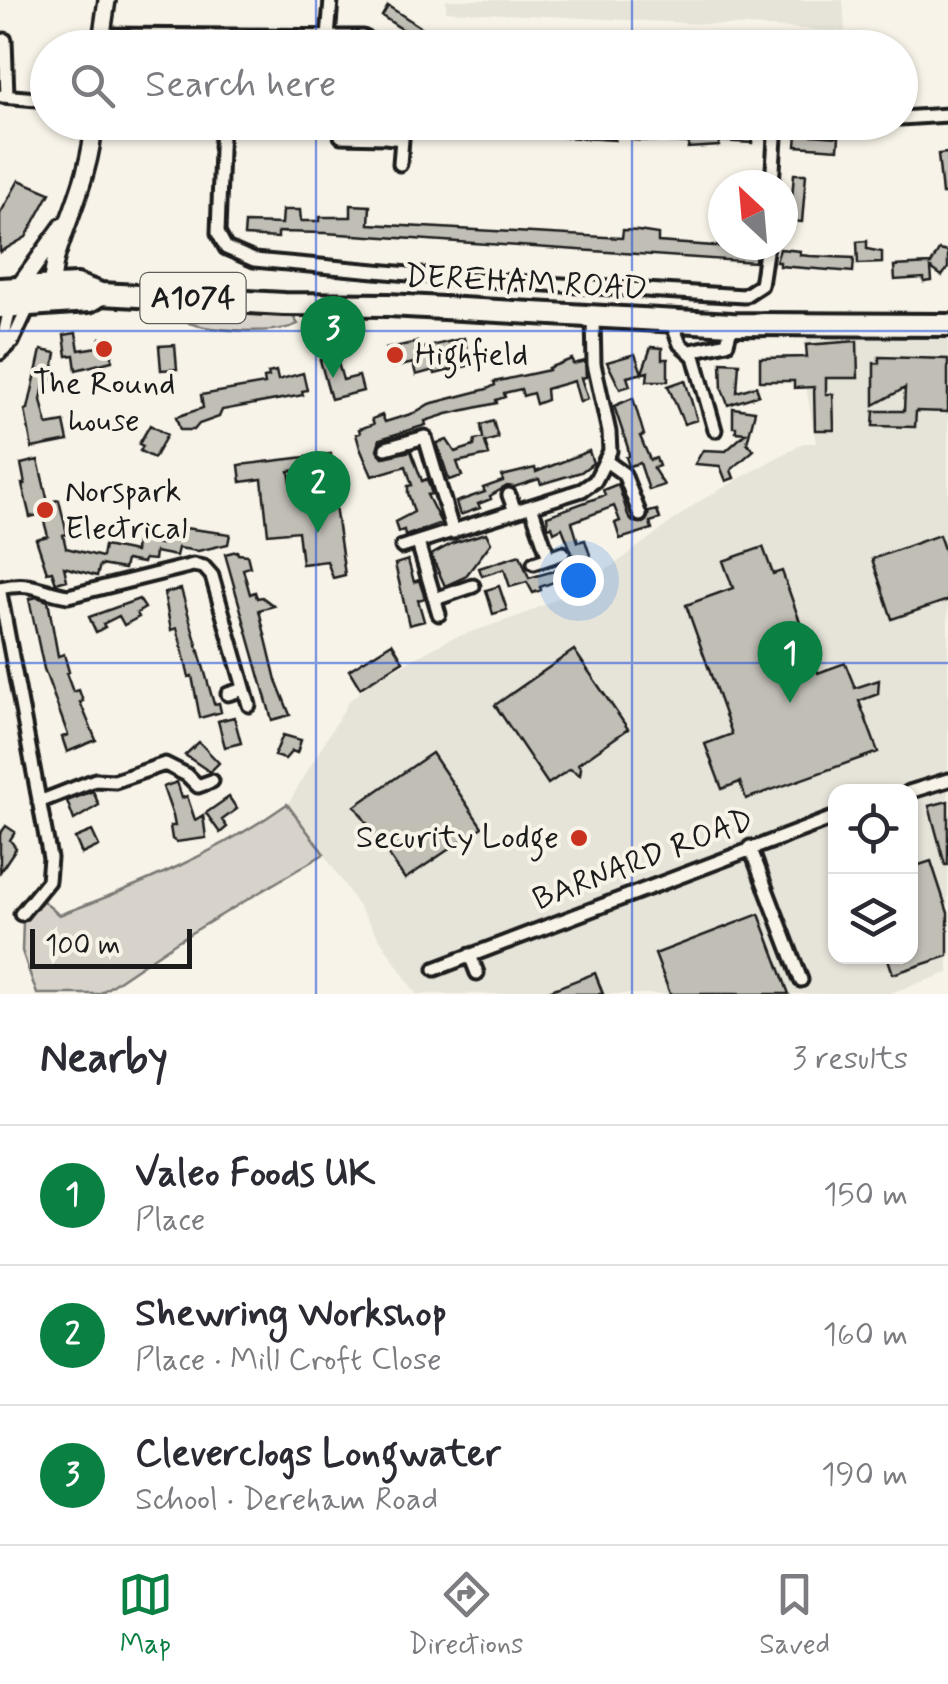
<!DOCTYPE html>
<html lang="en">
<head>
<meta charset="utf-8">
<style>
  body { margin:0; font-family:Mynerve,sans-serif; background:#f7f7f7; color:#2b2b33 }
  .controls { position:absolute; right:30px; bottom:30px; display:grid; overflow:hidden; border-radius:20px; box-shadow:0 2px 8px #0004 }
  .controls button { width:90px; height:90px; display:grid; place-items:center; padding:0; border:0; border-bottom:2px solid #e1e1e2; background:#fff; color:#2b2b33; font:50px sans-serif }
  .compass { position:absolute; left:708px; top:170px; width:90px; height:90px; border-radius:50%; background:#fff; box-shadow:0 2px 8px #0004; rotate:334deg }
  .scale { position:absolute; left:30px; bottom:25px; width:162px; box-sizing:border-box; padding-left:10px; border:5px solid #1c1c1c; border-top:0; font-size:28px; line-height:35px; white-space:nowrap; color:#1c1c1c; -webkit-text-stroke:8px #f7f3e8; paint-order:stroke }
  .you { position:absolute; left:578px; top:580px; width:35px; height:35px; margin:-25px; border:8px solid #fff; border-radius:50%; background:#1a73e8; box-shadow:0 0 0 15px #1a73e833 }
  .badge { display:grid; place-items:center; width:65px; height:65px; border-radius:50%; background:#0b8043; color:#fff; font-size:32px; font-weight:700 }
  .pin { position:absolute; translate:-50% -82px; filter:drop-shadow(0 2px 5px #0008) }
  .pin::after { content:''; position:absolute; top:52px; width:35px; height:30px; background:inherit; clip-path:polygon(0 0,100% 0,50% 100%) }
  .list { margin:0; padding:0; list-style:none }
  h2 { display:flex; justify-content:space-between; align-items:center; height:130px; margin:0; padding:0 40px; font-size:42px }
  h2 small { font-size:32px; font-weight:400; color:#7c7c81 }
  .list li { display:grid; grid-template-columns:65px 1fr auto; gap:30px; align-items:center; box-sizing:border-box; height:140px; padding:0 40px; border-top:2px solid #e1e1e2 }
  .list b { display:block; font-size:38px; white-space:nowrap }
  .list p { margin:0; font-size:32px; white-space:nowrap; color:#7c7c81 }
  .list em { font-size:32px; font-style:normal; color:#7c7c81 }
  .icon { flex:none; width:55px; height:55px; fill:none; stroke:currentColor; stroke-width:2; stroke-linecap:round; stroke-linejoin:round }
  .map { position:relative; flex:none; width:948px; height:994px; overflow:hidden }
  .search { position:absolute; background:#fff; box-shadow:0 2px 8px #0004; left:30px; right:30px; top:30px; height:110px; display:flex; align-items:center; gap:25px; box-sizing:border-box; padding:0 35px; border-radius:55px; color:#7c7c81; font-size:38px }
  .sheet { height:550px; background:#fff }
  nav { display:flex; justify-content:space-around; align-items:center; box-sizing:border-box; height:140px; border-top:2px solid #e1e1e2; background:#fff; font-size:28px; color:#7c7c81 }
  nav a { display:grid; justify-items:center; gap:5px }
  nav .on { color:#0b8043 }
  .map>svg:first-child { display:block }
  .built { fill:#e6e3d9; fill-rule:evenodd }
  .green { fill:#d7d3cb; stroke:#7a7874; stroke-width:2.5 }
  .building { fill:#c0beb5; stroke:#1c1c1c; stroke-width:2.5 }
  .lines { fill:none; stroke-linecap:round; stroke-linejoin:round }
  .street-casing { stroke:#1c1c1c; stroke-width:19 }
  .secondary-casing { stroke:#1c1c1c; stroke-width:22 }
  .highway-casing { stroke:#1c1c1c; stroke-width:28 }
  .street { stroke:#f7f3e8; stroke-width:11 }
  .secondary { stroke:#f7f3e8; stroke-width:15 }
  .highway { stroke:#f7f3e8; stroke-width:20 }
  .grid { fill:none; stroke:#1d4ed8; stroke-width:2.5; stroke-opacity:0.55 }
  .poi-dot { fill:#c8321e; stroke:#f7f3e8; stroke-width:4 }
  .labels { text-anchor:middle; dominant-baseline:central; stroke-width:8; stroke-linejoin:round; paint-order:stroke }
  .shield { fill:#f7f3e8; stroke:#5e5c59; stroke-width:2.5 }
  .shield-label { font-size:30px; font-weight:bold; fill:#1c1c1c }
  .street-label { font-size:32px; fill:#1c1c1c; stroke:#f7f3e8 }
  .poi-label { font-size:32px; fill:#1c1c1c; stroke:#f7f3e8; text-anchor:start }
</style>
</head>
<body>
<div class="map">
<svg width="948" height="994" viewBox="0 0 948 994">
  <rect width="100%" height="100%" fill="#f7f3e8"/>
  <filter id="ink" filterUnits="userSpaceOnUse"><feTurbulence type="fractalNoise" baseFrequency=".01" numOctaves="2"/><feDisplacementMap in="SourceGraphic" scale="20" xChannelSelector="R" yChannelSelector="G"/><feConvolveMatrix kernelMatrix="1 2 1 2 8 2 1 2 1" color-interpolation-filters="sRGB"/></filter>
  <g filter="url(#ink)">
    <!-- built -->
    <path class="built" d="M446 0H843L845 31 446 11Z
      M948 337V973L887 994H416L324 854 288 804 349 701 370 683 450 639 522 615 573 591 618 562 698 502 803 443H816L806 387V338ZM836 792H910V956H836Z"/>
    <!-- green -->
    <path class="green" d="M189 311 281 313 292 315 298 324C276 335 214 331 189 323L186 315Z
      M287 804 324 854 176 942 99 994H37L22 951 23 922 42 900 59 915C138 886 218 853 287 804Z"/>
    <!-- building -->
    <path class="building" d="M388 6 433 35 426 45 382 16Z
      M439 122H494L493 133 439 129Z
      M513 122 616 128 615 140 513 134Z
      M634 128 753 131 752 143 719 141V146L688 148 689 143 634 140Z
      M797 134 839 137 838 149 796 146Z
      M948 153V194H942L938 154Z
      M794 174H806L802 222 790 221Z
      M19 180 50 193 26 237 0 252V214Z
      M351 205 370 206 369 224 622 238 623 230 638 231 658 234V242L756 249 755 262 325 233 278 232V238L244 236 245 223 282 224 283 210H300L301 221H320V217H351Z
      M867 241V249L882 252V263L858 264 857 242Z
      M780 249 800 251V255L810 256 854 258 853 272 780 266V262H776Z
      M939 250 948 252V268L942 276 931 268 932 281 924 282V278L895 280 894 266 931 264Z
      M76 333 79 350 98 347 100 338 112 340V361L76 370 74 355 67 356 64 335Z
      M464 338 471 365 435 374 434 370 416 375 413 363 393 368 386 349 417 342 419 349Z
      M857 341 858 378H826V394H833L834 430H815L814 387 794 388V381H760V358L807 357 806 345Z
      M175 345 177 369 161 370 159 346Z
      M651 347 662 348V359H668V381H647L648 372 627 377 630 386 620 389 607 362 635 354 642 373Z
      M41 350 56 353 51 381 45 380 41 400 47 425 64 422 68 441 32 448 25 410 28 409Z
      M336 356 343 380 359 376 363 391 331 399 320 360Z
      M879 357 948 359V412L916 411 915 427 873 426 874 411H904L905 388 874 405V363H879Z
      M572 359 573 364 585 361 586 377 581 378 588 399 580 402 574 381 546 389 547 400 536 404 533 393 523 396 521 389 504 393 505 397 496 400 497 403 447 414 425 421 426 425 380 439 377 450 383 457 411 451 422 481 427 479 432 494 427 495 441 523 405 536 404 530 398 532 395 522 414 512 408 493V486L412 485 406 466 372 476 360 448 356 434 360 433 359 429 374 424 372 419 382 415 385 422 414 413 429 404 487 389 495 385 494 382 549 370 548 368Z
      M721 362 739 363 737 392 756 386 759 395 728 405 722 389Z
      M276 371 278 380 303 373 307 390 302 391 303 395 222 410 219 417 199 424 194 430H180L176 417 203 408 201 395 265 384 264 378 269 377 268 373Z
      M685 380 697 420 684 424 668 386Z
      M633 398 644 435 640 436 650 460 656 458 659 466 653 468 664 485 649 490 640 463 629 466 626 457 629 456 628 448 614 406Z
      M733 408 755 411 747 443 754 450 731 470 734 478 726 481 720 466 695 464 703 450 726 451 746 433 736 432V427H733Z
      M493 421 498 438 485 442 489 455 457 462 462 476 449 480 437 443 447 440 455 452 474 446 475 440 483 438 481 425Z
      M150 425 167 435 154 458 140 451 143 446 139 444Z
      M589 451 593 463 581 472 541 484 539 479 514 487 507 486 490 496 491 499 478 504 480 508 460 515 456 502 485 492 483 488 503 481 502 476 535 468 536 472Z
      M331 454 332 466 289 471 292 490 332 485 345 575 333 578 327 561 302 564 298 531 268 534 262 479 241 482 239 465Z
      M38 460 48 502 59 500 67 534 63 535 66 548 102 557 104 546 135 552 136 540 160 544 162 533 183 536 184 528 230 534 228 544 198 551 178 548 176 556 155 552 154 560 144 559 143 563 126 560 124 569 100 565 97 576 64 567 67 580 56 583 52 571 47 572 36 539 48 536 42 514 30 517 22 484H25L21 464Z
      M618 484 629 518 633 522 644 523 649 512 657 510 660 519 650 522 652 529 620 539 615 523 620 521 614 506 572 522 578 542 585 540 591 558 576 563 562 528 554 532 552 526 548 527 547 516 605 495 603 490Z
      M486 533 491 543 465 577 445 586 431 555 453 543Z
      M939 535 948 560V600L892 619 872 559Z
      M763 547 773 574 782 571 818 673 845 663 855 688 879 680 878 694 859 701 878 752 746 799 740 782 722 789 705 744 732 734 686 605 733 588 723 561Z
      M237 551 238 554 247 555 250 567 243 569 250 594 255 592 257 598 262 597 274 606 259 610 276 680 290 715 272 720 225 554Z
      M520 555 529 578 579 564 583 575 579 582 570 585 567 577 540 587 541 590 533 593 527 582 510 587 504 569 482 576 479 568Z
      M408 560 414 582 419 580 425 598 418 600 424 621 409 625 395 564Z
      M499 586 507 610 493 614 486 590Z
      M181 589 214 704 219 703 221 712 200 718 192 676 189 677 177 628 171 630 164 593Z
      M37 597 48 601 58 656 64 654 69 672 66 673 73 692 79 690 83 701 80 702 96 740 67 752 62 737 68 735 44 669 29 599Z
      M139 599 145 608 137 613 139 617 124 625 119 616 103 624 105 627 96 632 89 617Z
      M392 643 403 661 360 688 349 670Z
      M574 650 628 729 578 764 581 768 580 775 570 769 548 784 495 705Z
      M234 717 241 743 225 747 218 721Z
      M283 735 301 740 297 753 292 751 285 759 274 756Z
      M199 742 219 763 210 772 185 755Z
      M432 753 482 827 405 879 355 806Z
      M177 782 182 798 187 796 195 820 203 815 206 838 176 842 172 839 170 826H175L173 816 163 787Z
      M93 791 99 805 74 820 67 801Z
      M229 797 237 809 222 820 227 827 220 833 206 813Z
      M948 801V865H945L929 806Z
      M6 826 15 832 10 840 16 848 0 872V834Z
      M92 831 99 846 82 854 75 838Z
      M931 861 948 913V956L893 974 887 956H910V868Z
      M759 914 789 994H670L655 954Z
      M595 973 603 994H543V993Z"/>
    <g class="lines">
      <!-- street casing -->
      <g class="street-casing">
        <path id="street" d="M101 35 363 37 386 48
          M328 38 331 0
          M5 40 7 96
          M2 96 48 100
          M900 118 948 115
          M222 122 218 233 226 248 254 260 464 279 744 296 761 285 767 245
          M341 136 385 137 386 122
          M385 137 402 139 400 164
          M772 185 776 122
          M671 321 680 344 694 356 715 430
          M3 350 12 342 29 306
          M691 351 727 343 732 324
          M0 353 11 304
          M386 448 425 437 453 532
          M606 461 624 474 640 515
          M509 495 515 511
          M531 506 549 558 563 553
          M418 543 439 614
          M402 547 582 490 595 481 610 451 609 432 594 364 593 318
          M534 563 549 558
          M0 588C35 581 38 591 68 596L193 565 204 567 212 576 249 705
          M0 593 50 858 48 881 21 914
          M435 599 473 586
          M228 694 244 689
          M909 792 948 780
          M39 802 95 780 115 781 165 764 187 775 198 786 212 781
          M750 847 801 980
          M470 955 477 973
          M435 969 836 817"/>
      </g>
      <!-- secondary casing -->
      <g class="secondary-casing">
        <path id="secondary" d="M100 48 107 0
          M18 288 63 226
          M43 293C55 283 52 272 56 258 70 212 91 172 94 122"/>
      </g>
      <!-- highway casing -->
      <g class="highway-casing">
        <path id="highway" d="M0 289 77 285 101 294 284 304 388 305 732 324 948 325
          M0 307 89 301 101 294"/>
      </g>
      <!-- street -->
      <use href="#street" class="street"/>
      <!-- secondary -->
      <use href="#secondary" class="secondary"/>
      <!-- highway -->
      <use href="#highway" class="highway"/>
    </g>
  </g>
  <!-- grid -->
  <path class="grid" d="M316 0V48M632 0V48M316 122V994M632 122V994M0 331H948M0 663H948"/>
  <!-- markers -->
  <g class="poi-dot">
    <circle cx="104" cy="349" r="10"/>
    <circle cx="395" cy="355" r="10"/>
    <circle cx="45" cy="510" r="10"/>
    <circle cx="579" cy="838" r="10"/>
  </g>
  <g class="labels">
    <!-- shield labels -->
    <rect class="shield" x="140.5" y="273" width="105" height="50" rx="8"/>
    <g class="shield-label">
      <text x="193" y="298">A1074</text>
    </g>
    <!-- street labels -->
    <g class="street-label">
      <text transform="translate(526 283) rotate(3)">DEREHAM ROAD</text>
      <text transform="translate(643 860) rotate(-21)">BARNARD ROAD</text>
    </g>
    <!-- poi labels -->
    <g class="poi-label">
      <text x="415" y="355">Highfield</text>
      <text x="104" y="384" text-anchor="middle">The Round<tspan x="104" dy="37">house</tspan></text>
      <text x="65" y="492">Norspark<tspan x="65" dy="37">Electrical</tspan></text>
      <text x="559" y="838" text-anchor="end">Security Lodge</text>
    </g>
  </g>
</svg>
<div class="controls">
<button><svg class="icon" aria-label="locate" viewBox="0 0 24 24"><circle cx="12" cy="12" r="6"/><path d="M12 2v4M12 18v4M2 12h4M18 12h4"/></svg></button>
<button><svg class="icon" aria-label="layers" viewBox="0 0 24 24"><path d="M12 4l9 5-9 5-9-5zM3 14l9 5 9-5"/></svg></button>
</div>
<svg class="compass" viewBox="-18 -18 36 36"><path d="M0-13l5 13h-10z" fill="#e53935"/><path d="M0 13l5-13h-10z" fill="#7c7c81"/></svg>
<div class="scale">100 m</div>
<div class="you"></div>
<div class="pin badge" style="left:790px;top:703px">1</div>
<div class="pin badge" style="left:318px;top:533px">2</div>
<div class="pin badge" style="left:333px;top:378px">3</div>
<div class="search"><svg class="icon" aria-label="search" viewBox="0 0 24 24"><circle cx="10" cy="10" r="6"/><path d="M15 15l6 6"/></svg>Search here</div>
</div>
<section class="sheet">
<h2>Nearby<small>3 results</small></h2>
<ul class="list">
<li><span class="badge">1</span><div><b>Valeo Foods UK</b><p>Place</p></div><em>150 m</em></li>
<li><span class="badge">2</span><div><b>Shewring Workshop</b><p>Place · Mill Croft Close</p></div><em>160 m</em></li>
<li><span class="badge">3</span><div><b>Cleverclogs Longwater</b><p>School · Dereham Road</p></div><em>190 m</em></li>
</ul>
</section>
<nav>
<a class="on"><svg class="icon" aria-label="map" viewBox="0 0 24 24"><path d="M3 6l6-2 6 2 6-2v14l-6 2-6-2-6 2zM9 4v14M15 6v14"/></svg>Map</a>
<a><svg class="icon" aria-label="directions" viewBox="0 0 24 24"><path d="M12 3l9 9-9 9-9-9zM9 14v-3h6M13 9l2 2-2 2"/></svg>Directions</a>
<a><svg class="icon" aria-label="saved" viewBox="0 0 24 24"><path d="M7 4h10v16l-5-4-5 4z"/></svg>Saved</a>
</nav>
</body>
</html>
